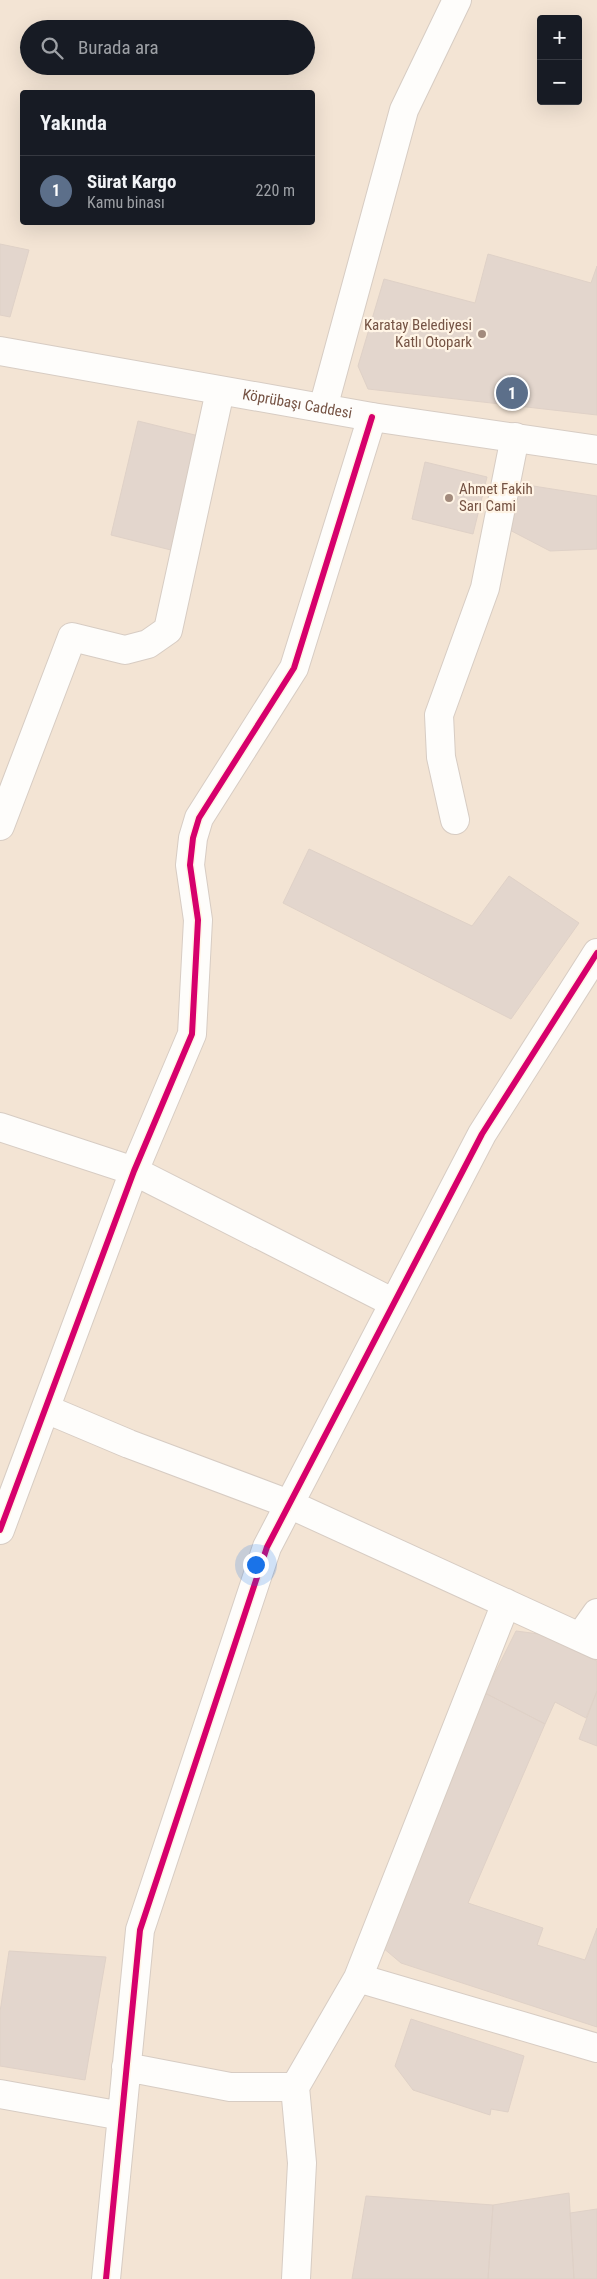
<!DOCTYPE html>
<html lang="tr">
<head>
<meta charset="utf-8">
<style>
  body { margin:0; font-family:"Roboto Condensed",sans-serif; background:#20242c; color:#f1f3f6 }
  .controls { position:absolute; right:15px; top:15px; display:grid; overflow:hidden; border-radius:5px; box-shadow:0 5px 20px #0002 }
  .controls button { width:45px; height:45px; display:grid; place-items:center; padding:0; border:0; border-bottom:1px solid #363941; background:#171b24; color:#f1f3f6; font:25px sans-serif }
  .you { position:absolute; left:255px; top:1564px; width:18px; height:18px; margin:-12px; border:4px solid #fff; border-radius:50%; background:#1a73e8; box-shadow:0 0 0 8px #1a73e833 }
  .badge { display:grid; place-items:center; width:32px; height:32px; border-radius:50%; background:#a28a7c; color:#fff; font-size:16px; font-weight:700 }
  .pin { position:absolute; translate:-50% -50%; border:2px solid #fff; box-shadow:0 1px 5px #0006 }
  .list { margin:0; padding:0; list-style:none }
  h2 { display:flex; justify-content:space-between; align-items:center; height:65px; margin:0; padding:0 20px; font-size:21px }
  h2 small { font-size:16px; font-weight:400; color:#9ea1a6 }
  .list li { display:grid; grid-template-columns:32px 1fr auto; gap:15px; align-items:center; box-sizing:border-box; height:70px; padding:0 20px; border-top:1px solid #363941 }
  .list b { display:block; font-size:19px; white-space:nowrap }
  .list p { margin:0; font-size:16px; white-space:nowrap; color:#9ea1a6 }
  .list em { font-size:16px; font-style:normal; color:#9ea1a6 }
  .icon { flex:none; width:28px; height:28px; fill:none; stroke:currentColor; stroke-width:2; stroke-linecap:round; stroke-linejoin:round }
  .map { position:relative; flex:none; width:597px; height:2279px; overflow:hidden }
  .search { position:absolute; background:#171b24; box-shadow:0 5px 20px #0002; left:20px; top:20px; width:295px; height:55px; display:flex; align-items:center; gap:12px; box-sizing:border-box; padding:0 18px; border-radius:28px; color:#9ea1a6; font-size:19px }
  .panel { position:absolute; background:#171b24; box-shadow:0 5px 20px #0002; left:20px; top:90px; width:295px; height:135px; border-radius:5px }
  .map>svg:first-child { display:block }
  .residential { fill:#f3e4d4; fill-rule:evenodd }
  .building { fill:#e3d6cd; stroke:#dfd1c7 }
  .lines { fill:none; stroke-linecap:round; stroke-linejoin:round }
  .minor-casing { stroke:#d7ccc3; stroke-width:30 }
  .tertiary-casing { stroke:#d7ccc3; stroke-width:30 }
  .minor { stroke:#fefdfb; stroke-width:28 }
  .tertiary { stroke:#fefdfb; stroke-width:28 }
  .cycleway-casing { stroke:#fff4e5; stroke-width:9 }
  .cycleway { stroke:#d6006c; stroke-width:6 }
  .poi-dot { fill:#a28a7c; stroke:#fff4e5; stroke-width:2 }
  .labels { text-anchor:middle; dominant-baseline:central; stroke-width:4.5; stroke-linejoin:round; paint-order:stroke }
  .poi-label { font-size:15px; fill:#755344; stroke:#fff4e5; text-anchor:end }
  .street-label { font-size:15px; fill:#755344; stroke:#fff4e5 }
</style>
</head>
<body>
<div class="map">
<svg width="597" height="2279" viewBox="0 0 597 2279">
  <rect width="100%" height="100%" fill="#f6efe5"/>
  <!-- residential -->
  <path class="residential" d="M0 0H597V2279H0ZM541 19H578V101H541ZM29 29H306V66H29ZM22 92H312V222H22Z"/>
  <!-- building -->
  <path class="building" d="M0 244 29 250 10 317 0 315Z
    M488 254 591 283 597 266V415L368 389 358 366 384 279 475 303Z
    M138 421 203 437 175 551 111 535Z
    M425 462 487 477 473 534 412 519Z
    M514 483 597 496V549L550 551 502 526Z
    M309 849 472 926 509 876 579 923 511 1019 283 903Z
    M516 1631 539 1634 597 1661V1691L586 1718 555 1702 545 1724 485 1693Z
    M597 1691V1746L579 1739Z
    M485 1693 545 1724 468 1903 543 1928 537 1945 585 1960 597 1928V2027L401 1963 382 1947Z
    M9 1951 106 1957 85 2080 0 2066V2012Z
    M411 2019 524 2056 508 2112 491 2109 490 2115 413 2090 395 2066Z
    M569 2193 574 2279H488L493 2205Z
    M366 2196 493 2205 488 2279H352Z
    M597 2209V2279H574L570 2213Z"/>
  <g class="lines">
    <!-- minor casing -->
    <g class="minor-casing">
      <path id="minor" d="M323 408 404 110 457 0
        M455 820 441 757 439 715 485 588 515 437
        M0 826 72 637 125 650 148 644 168 630 220 391
        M0 1127 134 1171 394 1303
        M46 1409 129 1444 289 1504 597 1645
        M0 1530 134 1171 192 1034 198 920 190 865 193 838 199 818 294 668 372 417
        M580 1637 597 1613
        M358 1978 597 2048
        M126 2067 230 2087H295
        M0 2094 122 2116
        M106 2279 140 1930 267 1547 482 1134 597 953
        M296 2279 302 2163 295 2087 358 1978 506 1603"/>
    </g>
    <!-- tertiary casing -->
    <g class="tertiary-casing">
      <g id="tertiary">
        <path id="s1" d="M0 351 372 417 597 450"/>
      </g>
    </g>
    <!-- minor -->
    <use href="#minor" class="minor"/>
    <!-- tertiary -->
    <use href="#tertiary" class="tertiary"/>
    <!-- cycleway casing -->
    <g class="cycleway-casing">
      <path id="cycleway" d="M0 1530 134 1171 192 1034 198 920 190 865 193 838 199 818 294 668 372 417
        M106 2279 140 1930 267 1547 482 1134 597 953"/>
    </g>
    <!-- cycleway -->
    <use href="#cycleway" class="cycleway"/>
  </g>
  <!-- markers -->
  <g class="poi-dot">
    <circle cx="482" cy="334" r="5"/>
    <circle cx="449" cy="498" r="5"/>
  </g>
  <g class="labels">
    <!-- poi labels -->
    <g class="poi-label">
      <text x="472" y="325">Karatay Belediyesi<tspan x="472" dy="17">Katlı Otopark</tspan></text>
      <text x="459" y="489" text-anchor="start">Ahmet Fakih<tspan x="459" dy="17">Sarı Cami</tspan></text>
    </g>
    <!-- street labels -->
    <g class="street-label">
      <text stroke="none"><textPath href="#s1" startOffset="302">Köprübaşı Caddesi</textPath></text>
    </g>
  </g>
</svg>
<div class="controls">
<button>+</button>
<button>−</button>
</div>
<div class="you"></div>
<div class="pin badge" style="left:512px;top:393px;background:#5c6f8a">1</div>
<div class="search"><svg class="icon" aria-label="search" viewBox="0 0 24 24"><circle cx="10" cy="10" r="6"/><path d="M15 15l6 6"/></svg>Burada ara</div>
<section class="panel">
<h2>Yakında<small></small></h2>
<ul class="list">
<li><span class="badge" style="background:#5c6f8a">1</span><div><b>Sürat Kargo</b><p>Kamu binası</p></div><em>220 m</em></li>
</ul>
</section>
</div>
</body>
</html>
